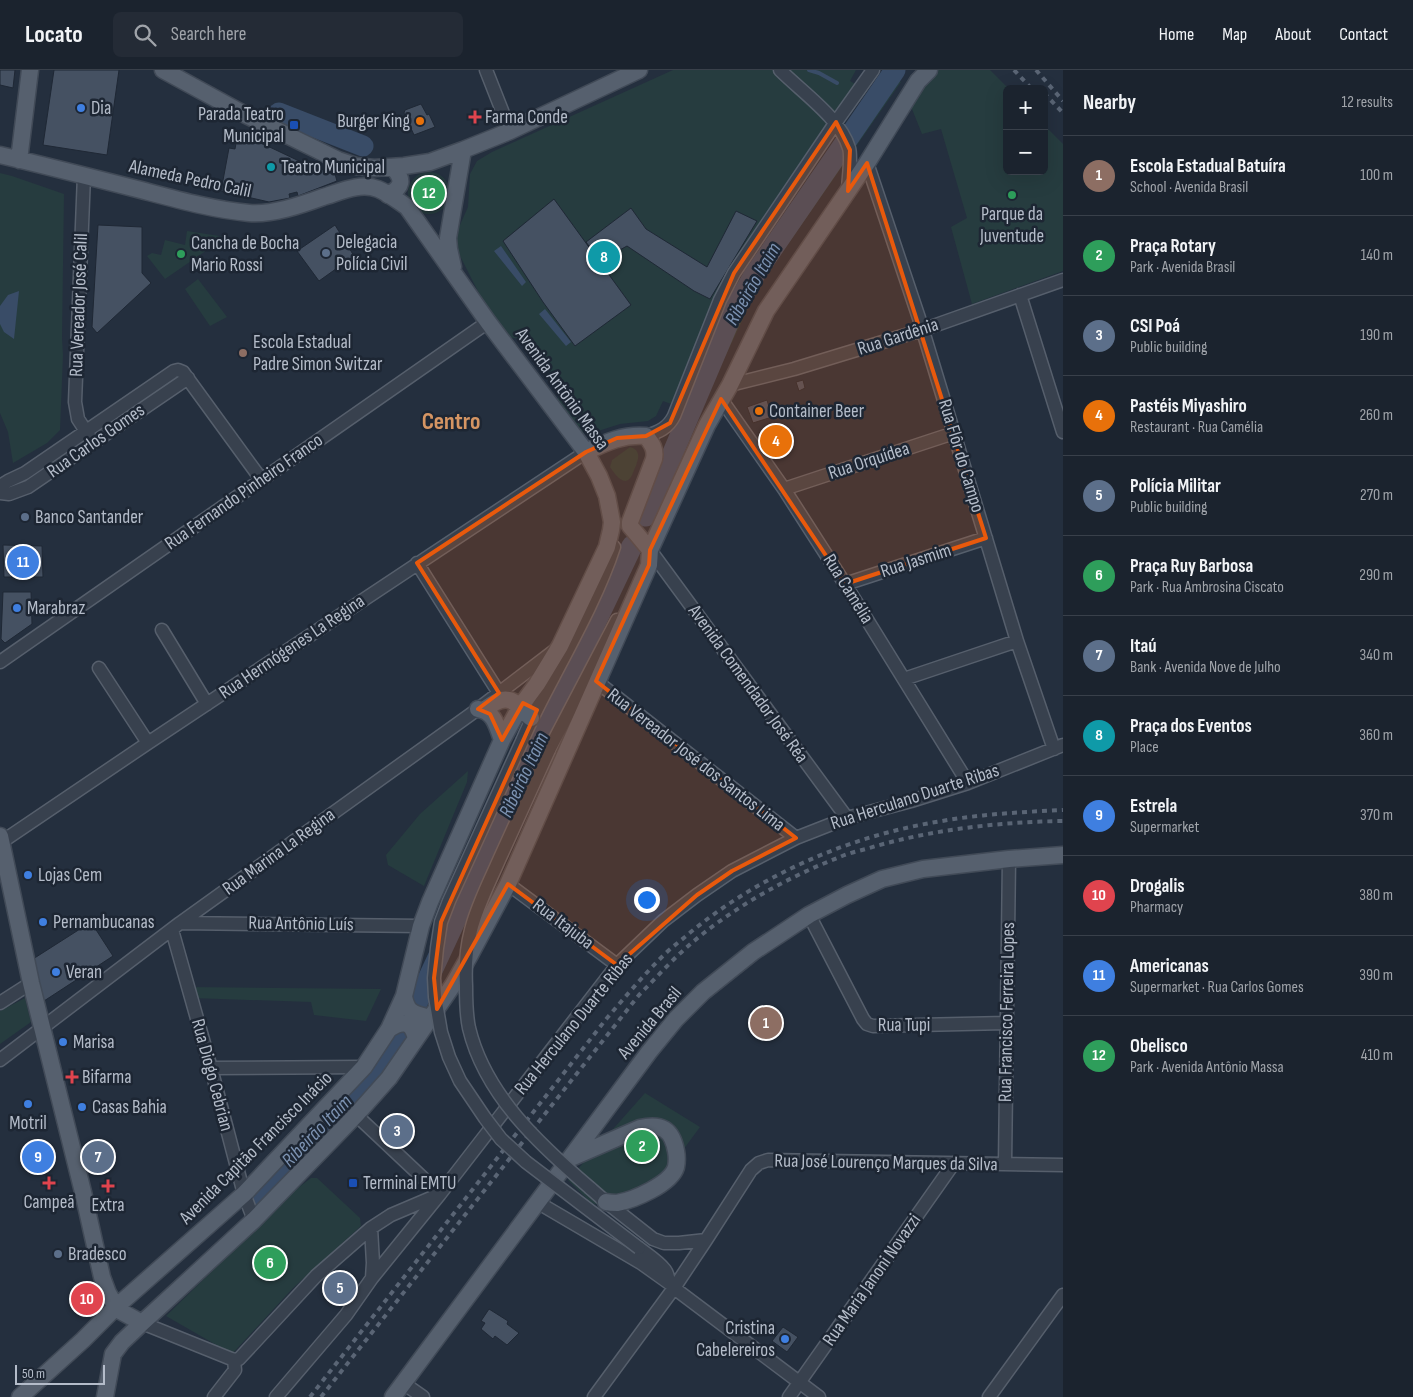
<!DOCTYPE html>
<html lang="en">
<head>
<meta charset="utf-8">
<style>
  body { margin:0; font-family:"Sofia Sans Condensed",sans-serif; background:#242b36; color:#f1f3f6 }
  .controls { position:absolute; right:15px; top:15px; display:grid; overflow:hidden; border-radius:8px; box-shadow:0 5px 20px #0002 }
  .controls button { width:45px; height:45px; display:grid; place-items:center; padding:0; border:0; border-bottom:1px solid #39404a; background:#1b232e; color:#f1f3f6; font:25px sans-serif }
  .scale { position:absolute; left:15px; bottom:12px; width:90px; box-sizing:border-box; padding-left:5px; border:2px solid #b4bcc9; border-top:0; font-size:14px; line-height:18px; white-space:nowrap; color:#b4bcc9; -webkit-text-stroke:4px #1d2633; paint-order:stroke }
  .you { position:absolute; left:646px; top:829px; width:18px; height:18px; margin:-12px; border:4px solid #fff; border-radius:50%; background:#1a73e8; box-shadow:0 0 0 8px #1a73e833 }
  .badge { display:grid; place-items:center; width:32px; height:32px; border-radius:50%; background:#8c9099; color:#fff; font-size:16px; font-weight:700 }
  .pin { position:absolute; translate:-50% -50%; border:2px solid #fff; box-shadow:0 1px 5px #0006 }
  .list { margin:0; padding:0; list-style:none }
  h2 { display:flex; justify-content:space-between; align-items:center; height:65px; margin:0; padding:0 20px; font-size:21px }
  h2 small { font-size:16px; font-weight:400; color:#a0a4aa }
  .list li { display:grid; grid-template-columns:32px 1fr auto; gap:15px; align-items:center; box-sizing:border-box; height:80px; padding:0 20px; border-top:1px solid #39404a }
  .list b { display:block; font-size:19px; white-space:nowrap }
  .list p { margin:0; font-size:16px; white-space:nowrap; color:#a0a4aa }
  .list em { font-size:16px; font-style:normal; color:#a0a4aa }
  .icon { flex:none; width:28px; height:28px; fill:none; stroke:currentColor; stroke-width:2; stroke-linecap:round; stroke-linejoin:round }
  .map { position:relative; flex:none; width:1063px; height:1327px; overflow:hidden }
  header { display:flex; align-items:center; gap:30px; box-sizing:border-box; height:70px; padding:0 25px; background:#1b232e; border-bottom:1px solid #39404a }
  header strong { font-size:24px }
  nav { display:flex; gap:28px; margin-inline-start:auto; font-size:18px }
  .search { width:350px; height:45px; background:#242b36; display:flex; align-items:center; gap:12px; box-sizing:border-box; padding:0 18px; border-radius:8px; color:#a0a4aa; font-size:19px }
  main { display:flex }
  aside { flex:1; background:#1b232e }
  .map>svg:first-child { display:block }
  .green { fill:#263c3f }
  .water { fill:#394c67 }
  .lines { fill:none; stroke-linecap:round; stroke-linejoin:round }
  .stream { stroke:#394c67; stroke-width:4 }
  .river { stroke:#394c67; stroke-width:21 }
  .building { fill:#455162; stroke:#1f2835 }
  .minor-casing { stroke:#565f6c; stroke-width:15 }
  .major-casing { stroke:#414a57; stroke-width:19 }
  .minor { stroke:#38414e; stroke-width:12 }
  .major { stroke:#56606e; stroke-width:16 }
  .rail { stroke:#5a6575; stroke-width:4; stroke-dasharray:5 5; stroke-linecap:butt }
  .minor-bridge-casing { stroke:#565f6c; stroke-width:15; stroke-linecap:butt }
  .minor-bridge { stroke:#38414e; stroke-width:12 }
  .marked { fill:#e8590c; fill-opacity:0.2; stroke:#e8590c; stroke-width:4; stroke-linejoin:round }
  .shop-dot { fill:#3f7fe0; stroke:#1d2633; stroke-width:2 }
  .health-dot { fill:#e0444e; stroke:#1d2633; stroke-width:2 }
  .food-dot { fill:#e8710a; stroke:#1d2633; stroke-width:2 }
  .transit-dot { fill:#1a4fb4; stroke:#1d2633; stroke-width:2 }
  .culture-dot { fill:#0f9aa8; stroke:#1d2633; stroke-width:2 }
  .leisure-dot { fill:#2e9e5b; stroke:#1d2633; stroke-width:2 }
  .service-dot { fill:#5c6f8a; stroke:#1d2633; stroke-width:2 }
  .education-dot { fill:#8d6e63; stroke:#1d2633; stroke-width:2 }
  .labels { text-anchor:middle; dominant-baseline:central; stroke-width:5; stroke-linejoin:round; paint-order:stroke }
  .poi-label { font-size:19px; fill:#b4bcc9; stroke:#1d2633; text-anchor:start }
  .street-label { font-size:19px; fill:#b4bcc9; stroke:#1d2633 }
  .water-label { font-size:20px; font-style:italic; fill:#7c92b1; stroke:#1d2633 }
  .district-label { font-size:24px; font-weight:bold; fill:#d59563; stroke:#1d2633 }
</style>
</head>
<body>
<header>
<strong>Locato</strong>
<div class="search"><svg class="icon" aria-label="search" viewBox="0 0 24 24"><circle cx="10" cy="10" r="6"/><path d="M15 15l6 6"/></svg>Search here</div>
<nav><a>Home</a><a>Map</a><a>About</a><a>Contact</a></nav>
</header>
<main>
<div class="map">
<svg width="1063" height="1327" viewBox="0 0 1063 1327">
  <rect width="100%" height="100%" fill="#242f3e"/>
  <!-- green -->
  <path class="green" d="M673 0H856L850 11 867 21 739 199 679 337 663 331 656 346 648 351 620 354 592 363H580L558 340V323L522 269 506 267 491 247 455 176V166L468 137 470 104 477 91 492 82Z
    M936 0H990L1009 19H1007V101H1044V55L1063 74V201L972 234 951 157 967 148 941 59 922 64 910 34Z
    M897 10 901 12 763 210 752 230 695 350 691 348 745 228 754 214Z
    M408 123a21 21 0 1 1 42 0a21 21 0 1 1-42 0Z
    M0 103 12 106 64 124 62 268 63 285 60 360 47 373 13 393 8 362 0 343Z
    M187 161 226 167 165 209 147 186 152 183 161 185 165 170 185 175Z
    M198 209 227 247 210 256 185 219Z
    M630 377C634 378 637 380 638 384 639 388 637 392 636 396 634 399 633 404 631 407 624 418 614 403 610 397L612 390Z
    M468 701 467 712 424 816 388 795 386 785 420 744Z
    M188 917 381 919 366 951 314 945 311 932 192 928Z
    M25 928 31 952 0 974V941Z
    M645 1023 700 1057 672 1095 624 1141 591 1133 568 1110Z
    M311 1108H317L360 1148 361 1156 293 1218 232 1284 166 1246 246 1168 282 1130Z"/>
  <!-- water -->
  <path class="water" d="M501 176 526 212 522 216 494 181Z
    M19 221 14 269 4 262 0 254V236L8 225Z
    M545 239 571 272 566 276 539 244Z"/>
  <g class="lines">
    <!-- stream -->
    <path class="stream" d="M809 0 819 3 837 13"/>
    <!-- river -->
    <path class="river" d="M279 43 363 76
      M646 446 733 242 753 207 895 0
      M416 935 455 851 492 769 632 476
      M252 1130 372 1003 398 968"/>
  </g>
  <!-- building -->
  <path class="building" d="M0 0H15L13 18 0 15Z
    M54 0H119L107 85 43 75Z
    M421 34 427 45 429 44 435 57 414 65 404 43 405 40Z
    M238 62 297 90 335 104 337 111 298 126 297 122 289 124 290 128 269 132 221 121 229 78 235 79Z
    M554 129 631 235 575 276 543 232 503 171Z
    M631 138 646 159 707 197 736 141 757 151 710 229 694 221 627 176 600 191 586 172Z
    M98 155 142 157V203L151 213 97 263 92 257Z
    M335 155 354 186 319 211 297 181Z
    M803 310 805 318 799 321 796 312Z
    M767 330 772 347 753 353 747 337Z
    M3 475 42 476 43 507H4Z
    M3 522H31L32 554 5 573 1 569Z
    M91 852 113 886 44 931 33 889Z
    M489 1239 508 1251 507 1254 519 1263 507 1275 495 1266 493 1269 481 1259 485 1253 481 1251Z
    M783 1257 798 1267 787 1282 772 1271Z"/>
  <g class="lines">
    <!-- minor casing -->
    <g class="minor-casing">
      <path id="minor" d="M486 0 510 61
        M780 0C803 23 840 48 849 78 852 87 848 111 848 121
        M867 93 919 248 1017 571 1054 679
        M84 105 75 332 78 349 93 372
        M1020 225 1063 362
        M730 315 794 299 922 260 1063 210
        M721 329 784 419 845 514 968 713
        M646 366C659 362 668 358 674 346L720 230 734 203 836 52 873 0
        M0 416 8 411 25 403 174 301 178 300 183 302 261 409
        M784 419 954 363
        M0 423 9 424 28 417 188 308
        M649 482 650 480 847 748
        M417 493 499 623
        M845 514 986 468
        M162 560 207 634
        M0 592 488 252
        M99 598 148 673
        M904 609 1017 571
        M596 611 796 768
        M523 669C532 647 543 627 554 606 575 566 600 520 614 477
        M549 680 617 550
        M0 773 148 673 586 382
        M508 814 617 895
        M809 845 863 949 867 954 873 956 1006 953
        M180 853 421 856
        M172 860 211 998 244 1124 254 1150
        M0 933 31 913
        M0 990 180 853 478 639 554 581
        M211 998 364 997
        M356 1045 440 1124
        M1005 1094 1009 789
        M590 1118 606 1132 653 1169 664 1173H679L706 1170
        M537 1132 641 1193 669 1213
        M371 1158 373 1193 372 1208
        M639 1178C648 1185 658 1191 665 1200 670 1207 666 1211 674 1218L819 1327
        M142 1253 234 1290
        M234 1290 239 1289 316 1206 371 1158 391 1145 438 1125
        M403 1313 423 1327
        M214 1327 235 1300 234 1290
        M276 1327 346 1245 372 1208 440 1124 617 895 663 851 697 825 732 801 796 768 847 748 911 731 968 713 1063 675
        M594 1327 674 1218 706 1170 751 1100 759 1093 768 1090 1063 1095
        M789 1327 954 1093
        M989 1327 1063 1225"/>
    </g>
    <!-- major casing -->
    <g class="major-casing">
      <path id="major" d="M163 0 242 43 338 90 356 96 374 98 404 96 430 92 463 80 510 61 639 0
        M0 85C47 96 94 108 141 120 175 129 214 140 249 143 272 145 301 135 323 127 340 122 360 112 378 119 388 123 398 131 407 137L488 252 586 382 599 406 607 426 612 452 611 460 607 477 560 576 537 614 520 637 502 670 430 832 421 856 404 926 389 959 364 997 244 1124 116 1237 83 1270 20 1327
        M19 90 30 0
        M388 125C403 117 404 110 393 97
        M453 197 449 179 448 168 463 80
        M586 382C606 372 624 364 646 366 652 374 656 379 654 389L630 452V456L650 480
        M478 639C494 641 497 656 502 670
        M484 640C507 622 513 629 531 648
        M0 766 31 913 83 1122 102 1207 108 1223 116 1237 122 1242 142 1253
        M404 926C407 944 415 944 431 948
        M389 959C403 950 412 951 416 969
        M571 1088 640 1058C661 1053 672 1059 676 1081 677 1086 677 1092 676 1097 671 1114 634 1130 617 1133 614 1133 610 1133 606 1132
        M105 1327 113 1284 122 1272 142 1253 254 1150 356 1045 389 1008 453 915 470 885 508 814 649 495 650 480 707 355 730 315 766 241 867 93 918 11 929 0
        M393 1327 649 982 676 949 703 922 753 882 809 845 847 825 882 809 923 799 1009 789 1063 785"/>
    </g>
    <!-- minor -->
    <use href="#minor" class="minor"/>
    <!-- major -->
    <use href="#major" class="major"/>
    <!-- rail -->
    <path class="rail" d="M1014 0 1032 19
      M1036 0 1063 31
      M1044 23 1063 43
      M310 1327 607 948C627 925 646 902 668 881 676 874 684 868 692 861 762 804 852 765 942 751 982 744 1023 742 1063 740
      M321 1327 639 925C655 909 670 892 687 877 729 840 787 807 840 787 851 782 864 780 876 776 937 759 1000 752 1063 751"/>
    <!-- minor-bridge casing -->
    <g class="minor-bridge-casing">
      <path id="minor-bridge" d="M523 669 449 831 441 852 437 878 434 908 435 927 441 962 449 987 460 1011 485 1048 501 1069 526 1092 639 1178
        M549 680C532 717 516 753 499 790 489 813 477 836 471 860 466 879 465 897 466 916 466 930 466 944 469 958 485 1025 540 1075 590 1118"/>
    </g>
    <!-- minor-bridge -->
    <use href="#minor-bridge" class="minor-bridge"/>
  </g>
  <!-- marked area -->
  <path class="marked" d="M836 52 850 80 848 121 867 93 986 468 845 514 721 329 650 480 649 495 596 611 796 768 732 801 697 825 617 895 508 814 437 939 434 908 441 852 537 640 523 633 502 670 490 644 478 639 499 623 417 493 586 382 617 368 646 366 670 353 734 203Z"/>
  <!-- markers -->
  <g class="shop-dot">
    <circle cx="81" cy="38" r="5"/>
    <circle cx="17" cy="538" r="5"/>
    <circle cx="28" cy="805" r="5"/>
    <circle cx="43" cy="852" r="5"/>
    <circle cx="56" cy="902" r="5"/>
    <circle cx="63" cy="972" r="5"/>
    <circle cx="28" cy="1034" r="5"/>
    <circle cx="82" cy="1037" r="5"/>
    <circle cx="785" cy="1269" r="5"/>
  </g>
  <g class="health-dot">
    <path d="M472.5 39.5h5v5h5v5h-5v5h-5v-5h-5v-5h5z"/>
    <path d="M69.5 999.5h5v5h5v5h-5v5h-5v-5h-5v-5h5z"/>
    <path d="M46.5 1105.5h5v5h5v5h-5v5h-5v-5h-5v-5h5z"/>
    <path d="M105.5 1108.5h5v5h5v5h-5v5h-5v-5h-5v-5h5z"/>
  </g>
  <g class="food-dot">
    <circle cx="420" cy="51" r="5"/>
    <circle cx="759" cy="341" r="5"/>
  </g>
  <g class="transit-dot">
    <rect x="289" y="50" width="10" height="10" rx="2.5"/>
    <rect x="348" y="1108" width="10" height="10" rx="2.5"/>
  </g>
  <circle class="culture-dot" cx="271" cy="97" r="5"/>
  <g class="leisure-dot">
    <circle cx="1012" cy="125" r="5"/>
    <circle cx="181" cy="184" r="5"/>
  </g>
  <g class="service-dot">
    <circle cx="326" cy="183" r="5"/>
    <circle cx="25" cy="447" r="5"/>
    <circle cx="58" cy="1184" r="5"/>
  </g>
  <circle class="education-dot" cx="243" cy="283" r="5"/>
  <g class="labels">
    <!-- poi labels -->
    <g class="poi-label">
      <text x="91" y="38">Dia</text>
      <text x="284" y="44" text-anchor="end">Parada Teatro<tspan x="284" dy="22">Municipal</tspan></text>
      <text x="485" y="47">Farma Conde</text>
      <text x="410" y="51" text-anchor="end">Burger King</text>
      <text x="281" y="97">Teatro Municipal</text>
      <text x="1012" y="144" text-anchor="middle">Parque da<tspan x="1012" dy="22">Juventude</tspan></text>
      <text x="336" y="172">Delegacia<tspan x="336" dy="22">Polícia Civil</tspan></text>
      <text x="191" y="173">Cancha de Bocha<tspan x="191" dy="22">Mario Rossi</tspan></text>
      <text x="253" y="272">Escola Estadual<tspan x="253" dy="22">Padre Simon Switzar</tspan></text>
      <text x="769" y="341">Container Beer</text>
      <text x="35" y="447">Banco Santander</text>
      <text x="27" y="538">Marabraz</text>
      <text x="38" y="805">Lojas Cem</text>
      <text x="53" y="852">Pernambucanas</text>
      <text x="66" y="902">Veran</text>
      <text x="73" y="972">Marisa</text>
      <text x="82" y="1007">Bifarma</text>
      <text x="92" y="1037">Casas Bahia</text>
      <text x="28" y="1053" text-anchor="middle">Motril</text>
      <text x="363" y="1113">Terminal EMTU</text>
      <text x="49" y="1132" text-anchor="middle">Campeã</text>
      <text x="108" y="1135" text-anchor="middle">Extra</text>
      <text x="68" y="1184">Bradesco</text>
      <text x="775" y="1258" text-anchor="end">Cristina<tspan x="775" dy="22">Cabelereiros</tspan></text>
    </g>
    <!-- street labels -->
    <g class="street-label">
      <text transform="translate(190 109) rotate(12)">Alameda Pedro Calil</text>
      <text transform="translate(79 235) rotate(-88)">Rua Vereador José Calil</text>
      <text transform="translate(898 267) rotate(-18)">Rua Gardênia</text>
      <text transform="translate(562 319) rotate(54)">Avenida Antônio Massa</text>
      <text transform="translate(96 371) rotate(-35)">Rua Carlos Gomes</text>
      <text transform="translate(961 386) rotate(73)">Rua Flôr do Campo</text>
      <text transform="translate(869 391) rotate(-18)">Rua Orquídea</text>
      <text transform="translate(244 422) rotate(-35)">Rua Fernando Pinheiro Franco</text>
      <text transform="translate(916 491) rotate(-18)">Rua Jasmim</text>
      <text transform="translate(848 519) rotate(58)">Rua Camélia</text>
      <text transform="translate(292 577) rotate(-34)">Rua Hermógenes La Regina</text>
      <text transform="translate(748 614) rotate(54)">Avenida Comendador José Réa</text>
      <text transform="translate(696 690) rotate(38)">Rua Vereador José dos Santos Lima</text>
      <text transform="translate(915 727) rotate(-18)">Rua Herculano Duarte Ribas</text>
      <text transform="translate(279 782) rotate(-36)">Rua Marina La Regina</text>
      <text transform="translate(301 854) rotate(1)">Rua Antônio Luís</text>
      <text transform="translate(563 854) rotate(37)">Rua Itajuba</text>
      <text transform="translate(1007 942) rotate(-89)">Rua Francisco Ferreira Lopes</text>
      <text transform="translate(650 953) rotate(-50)">Avenida Brasil</text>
      <text transform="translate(574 954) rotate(-51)">Rua Herculano Duarte Ribas</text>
      <text x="904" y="955">Rua Tupi</text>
      <text transform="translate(212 1005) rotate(75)">Rua Diogo Cebrian</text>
      <text transform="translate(256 1078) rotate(-45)">Avenida Capitão Francisco Inácio</text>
      <text transform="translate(886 1093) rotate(1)">Rua José Lourenço Marques da Silva</text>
      <text transform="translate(872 1210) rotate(-55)">Rua Maria Janoni Novazzi</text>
    </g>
    <!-- water labels -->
    <g class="water-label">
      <text transform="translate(753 214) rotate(-60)">Ribeirão Itaim</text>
      <text transform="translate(524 705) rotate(-65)">Ribeirão Itaim</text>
      <text transform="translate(317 1061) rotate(-46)">Ribeirão Itaim</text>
    </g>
    <!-- district labels -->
    <g class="district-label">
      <text x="451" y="351">Centro</text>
    </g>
  </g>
</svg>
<div class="controls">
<button>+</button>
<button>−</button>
</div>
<div class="scale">50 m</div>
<div class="you"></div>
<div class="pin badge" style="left:766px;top:953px;background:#8d6e63">1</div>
<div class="pin badge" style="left:642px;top:1076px;background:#2e9e5b">2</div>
<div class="pin badge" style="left:397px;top:1061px;background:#5c6f8a">3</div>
<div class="pin badge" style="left:776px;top:371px;background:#e8710a">4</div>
<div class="pin badge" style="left:340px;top:1218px;background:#5c6f8a">5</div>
<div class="pin badge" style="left:270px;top:1193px;background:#2e9e5b">6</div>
<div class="pin badge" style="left:98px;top:1087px;background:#5c6f8a">7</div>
<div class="pin badge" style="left:604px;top:187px;background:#0f9aa8">8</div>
<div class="pin badge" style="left:38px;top:1087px;background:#3f7fe0">9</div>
<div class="pin badge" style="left:87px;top:1229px;background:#e0444e">10</div>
<div class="pin badge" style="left:23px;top:492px;background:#3f7fe0">11</div>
<div class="pin badge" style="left:429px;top:123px;background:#2e9e5b">12</div>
</div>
<aside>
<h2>Nearby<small>12 results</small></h2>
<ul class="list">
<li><span class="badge" style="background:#8d6e63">1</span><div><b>Escola Estadual Batuíra</b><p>School · Avenida Brasil</p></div><em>100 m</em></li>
<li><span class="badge" style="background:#2e9e5b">2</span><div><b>Praça Rotary</b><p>Park · Avenida Brasil</p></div><em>140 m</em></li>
<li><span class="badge" style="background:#5c6f8a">3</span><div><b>CSI Poá</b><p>Public building</p></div><em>190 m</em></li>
<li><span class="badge" style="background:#e8710a">4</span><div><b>Pastéis Miyashiro</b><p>Restaurant · Rua Camélia</p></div><em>260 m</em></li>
<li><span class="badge" style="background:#5c6f8a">5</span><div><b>Polícia Militar</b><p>Public building</p></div><em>270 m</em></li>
<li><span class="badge" style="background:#2e9e5b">6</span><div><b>Praça Ruy Barbosa</b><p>Park · Rua Ambrosina Ciscato</p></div><em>290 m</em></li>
<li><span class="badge" style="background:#5c6f8a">7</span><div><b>Itaú</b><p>Bank · Avenida Nove de Julho</p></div><em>340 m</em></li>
<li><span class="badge" style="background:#0f9aa8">8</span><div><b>Praça dos Eventos</b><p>Place</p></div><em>360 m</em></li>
<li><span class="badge" style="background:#3f7fe0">9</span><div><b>Estrela</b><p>Supermarket</p></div><em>370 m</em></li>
<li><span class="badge" style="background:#e0444e">10</span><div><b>Drogalis</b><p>Pharmacy</p></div><em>380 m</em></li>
<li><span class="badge" style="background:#3f7fe0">11</span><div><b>Americanas</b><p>Supermarket · Rua Carlos Gomes</p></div><em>390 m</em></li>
<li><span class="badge" style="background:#2e9e5b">12</span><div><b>Obelisco</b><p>Park · Avenida Antônio Massa</p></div><em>410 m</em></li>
</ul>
</aside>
</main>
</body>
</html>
